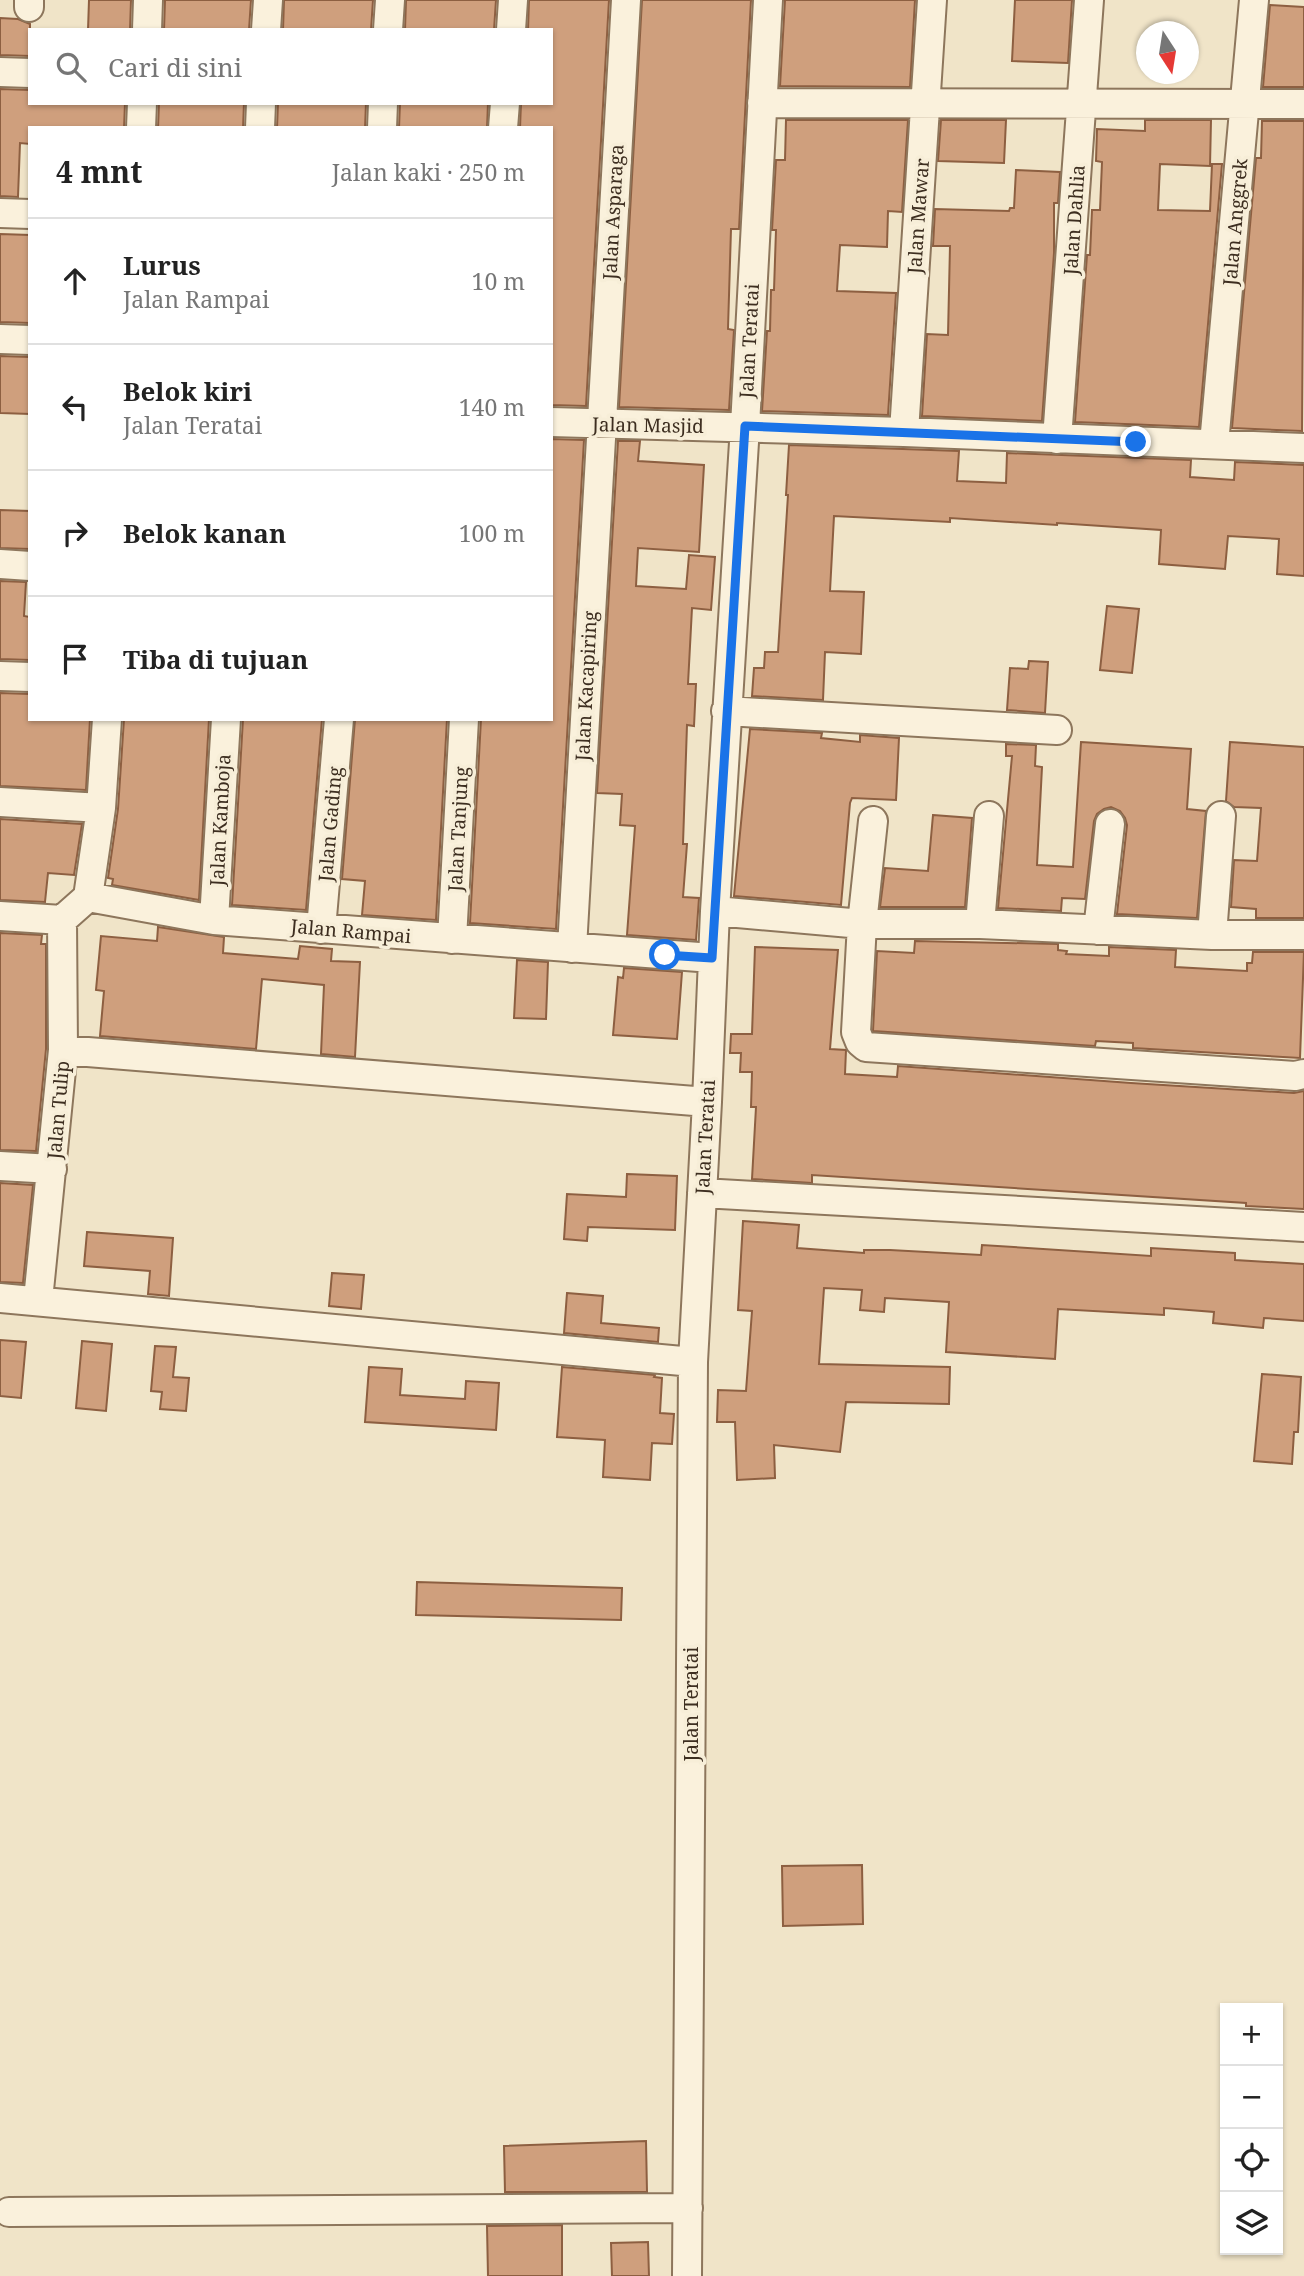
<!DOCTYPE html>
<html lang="id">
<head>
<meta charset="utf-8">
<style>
  body { margin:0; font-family:"Noto Serif",serif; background:#f2f2f2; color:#222 }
  .controls { position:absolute; right:21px; bottom:21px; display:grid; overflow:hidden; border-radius:0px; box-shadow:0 2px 5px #0004 }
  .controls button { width:63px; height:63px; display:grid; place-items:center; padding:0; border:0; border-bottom:2px solid #e0e0e0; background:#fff; color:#222; font:35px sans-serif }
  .compass { position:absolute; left:1136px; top:21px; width:63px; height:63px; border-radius:50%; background:#fff; box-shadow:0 2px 5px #0004; rotate:168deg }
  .stop { position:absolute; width:21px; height:21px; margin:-16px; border:5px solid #1a73e8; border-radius:50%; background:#fff }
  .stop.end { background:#1a73e8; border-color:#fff; box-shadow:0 2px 7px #0008 }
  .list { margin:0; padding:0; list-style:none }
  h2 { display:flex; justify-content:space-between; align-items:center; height:91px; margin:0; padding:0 28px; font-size:30px }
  h2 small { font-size:23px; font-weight:400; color:#767676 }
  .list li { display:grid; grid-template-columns:46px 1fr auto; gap:21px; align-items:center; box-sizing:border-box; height:126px; padding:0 28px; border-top:2px solid #e0e0e0 }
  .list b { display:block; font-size:26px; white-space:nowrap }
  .list p { margin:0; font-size:23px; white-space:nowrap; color:#767676 }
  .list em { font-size:23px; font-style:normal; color:#767676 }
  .icon { flex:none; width:38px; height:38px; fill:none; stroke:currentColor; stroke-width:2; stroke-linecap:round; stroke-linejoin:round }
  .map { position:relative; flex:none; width:1304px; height:2276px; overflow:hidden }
  .search { position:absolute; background:#fff; box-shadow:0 2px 5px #0004; left:28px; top:28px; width:525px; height:77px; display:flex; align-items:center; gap:18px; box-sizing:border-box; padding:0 24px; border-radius:0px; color:#767676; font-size:26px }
  .panel { position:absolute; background:#fff; box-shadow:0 2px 5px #0004; left:28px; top:126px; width:525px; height:595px; border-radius:0px }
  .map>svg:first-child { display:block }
  .building { fill:#cf9f7d; stroke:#8d5f41; stroke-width:2 }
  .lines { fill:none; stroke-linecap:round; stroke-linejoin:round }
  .minor-casing { stroke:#8d765c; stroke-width:32 }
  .minor { stroke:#faf1dc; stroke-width:28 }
  .route { stroke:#1a73e8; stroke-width:9 }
  .labels { text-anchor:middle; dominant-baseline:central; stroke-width:7; stroke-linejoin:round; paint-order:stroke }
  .street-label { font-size:19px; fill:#3d2e20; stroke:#f7eed8 }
</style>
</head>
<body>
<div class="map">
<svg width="1304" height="2276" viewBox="0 0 1304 2276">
  <rect width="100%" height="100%" fill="#f0e4c8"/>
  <!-- building -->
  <path class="building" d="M89 0H131L130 30H88Z
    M165 0H251L249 30H164Z
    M284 0H373L371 30H283Z
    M406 0H496L494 30H405Z
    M529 0H609L586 406 551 405V128H520L521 103H551V30H528Z
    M642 0H751L739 229H731L728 329 734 330 729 410 619 407Z
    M785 0H915L910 87 780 86Z
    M1015 0H1072L1068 63 1012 61Z
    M1270 5 1304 7V87H1263Z
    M0 18 18 19 30 24V56L0 55Z
    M0 89 30 90V103H125L124 128H30V144L20 143 18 197 0 196Z
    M159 103H244L243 128H158Z
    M278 103H366L365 128H277Z
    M400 103H488L487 128H399Z
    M786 120H908L902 212 888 211 887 247 840 245 837 291 896 293 888 415 762 411 767 331H770L771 290H774L776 230H772L776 160H785Z
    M941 120H1006L1004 163 938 161Z
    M1145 120H1211L1210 166 1160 164 1158 210 1210 211 1212 164H1222L1199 427 1075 422 1087 255H1090L1092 210H1100L1102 162 1096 161 1097 129 1145 131Z
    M1262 121H1304L1302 431 1232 428 1256 158H1261Z
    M1016 170 1060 172 1058 203H1054V253L1042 421 922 416 927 334 948 335 950 246H933L935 209 1009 211 1010 208H1014Z
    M0 234 30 235V323L0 322Z
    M0 356 30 357V414L0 413Z
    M551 439 584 440 556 929 470 923 481 719H551Z
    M618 441H640L638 461 704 465 699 552 638 548 636 586 686 589 689 555 715 557 711 610 692 608 688 684H696L694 726 687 725 683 844H687L683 897 699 898 696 940 627 935 635 826 620 825 622 794 597 793Z
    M789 445 959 451 957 481 1006 483 1007 453 1191 460 1190 477 1234 480 1235 462 1304 465V576L1277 574 1279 539 1228 536 1225 569 1159 564 1161 530 1057 523V525L950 518V522L834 516 830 591 864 592 861 654 825 652 823 700 752 696 754 668H764L765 652H778L788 495H786Z
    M0 510 30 511V549L0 548Z
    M0 581 26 582 24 616 30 617V660L0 659Z
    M1107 606 1139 609 1132 673 1100 670Z
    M1029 661 1048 662 1045 713 1007 710 1010 668 1028 669Z
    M0 693 30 694V719H90L86 790 0 786Z
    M124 719H209L199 900 112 885 113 879 108 878 118 809Z
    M243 719H322L306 910 232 905Z
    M355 719H447L436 920 362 915 365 881 342 879Z
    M750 729 822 733 821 738 860 742V735L899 738 896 800 852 798 850 803 841 905 734 896Z
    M1081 742 1191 749 1187 809 1206 811 1197 918 1117 914 1127 825 1125 818 1120 811 1111 807 1104 809 1097 814 1094 821 1085 899 1062 898 1061 911 998 908 1012 756H1006V744L1036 745 1035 766 1042 767 1037 865 1073 867Z
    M1230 742 1304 747V918H1256V909L1231 907 1234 860 1257 861 1261 808 1234 807 1226 801Z
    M933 815 972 818 965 907H880L885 868 928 871Z
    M0 819 82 824 74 875 48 873 45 902 0 900Z
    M158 927 224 937 223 953 298 959 300 946 332 949 331 961 360 962 355 1057 321 1054 324 985 262 979 256 1049 100 1036 104 991 96 990 101 936 157 941Z
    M0 933 42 935 41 944H46V1049L36 1151 0 1150Z
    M915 941 1058 944V950L1067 951 1066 954 1109 956V947L1176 950 1175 967 1247 971V963H1252L1253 952H1304L1300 1058 1133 1048V1043L1096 1041 1095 1046 873 1031 877 951 914 953Z
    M755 947 838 950 830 1049 846 1050 845 1074 897 1077 898 1066 1131 1083 1294 1093 1304 1091V1209L1246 1206V1203L812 1175V1183L752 1179 756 1107H751L752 1072H740L741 1053H730L731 1034H752Z
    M517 960 548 962 546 1019 514 1018Z
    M624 968 682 972 677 1039 613 1035 618 977 623 978Z
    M627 1174 677 1176 675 1230 588 1227 587 1241 564 1239 567 1194 626 1197Z
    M0 1183 33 1185 23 1283 0 1282Z
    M743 1221 799 1225 797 1248 864 1253V1250H890L981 1255 982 1245 1151 1256V1248L1235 1253V1260L1304 1264V1321L1264 1318 1263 1328 1213 1323 1214 1312 1164 1308V1315L1058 1309 1055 1359 946 1352 949 1302 885 1298 884 1312 860 1310 862 1290 824 1288 819 1364 950 1367 949 1404 846 1402 840 1452 774 1445 775 1478 737 1480 735 1422H717L718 1390 746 1391 752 1311 738 1310Z
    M87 1232 173 1238 169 1296 148 1294 150 1271 84 1266Z
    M332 1273 364 1275 361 1309 329 1306Z
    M567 1293 603 1296 601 1323 659 1328 658 1342 564 1333Z
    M0 1340 26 1342 21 1398 0 1396Z
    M82 1341 112 1344 106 1411 76 1408Z
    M155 1346 176 1347 173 1377 189 1378 186 1411 160 1409 162 1392 151 1391Z
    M369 1367 402 1369 400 1395 465 1399 466 1381 499 1383 496 1430 365 1422Z
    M562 1367 655 1375 654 1377 662 1378 660 1413 674 1414 672 1444 652 1443 650 1480 603 1477 605 1440 557 1437Z
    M1262 1374 1301 1377 1298 1432H1294L1292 1464 1254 1461Z
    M417 1582 622 1588 621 1620 416 1615Z
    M862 1865 863 1924 783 1926 782 1866Z
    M646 2141 647 2192H505L504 2146Z
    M562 2225V2276H488L487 2226Z
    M648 2242 649 2276H612L611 2243Z"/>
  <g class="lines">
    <!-- minor casing -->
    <g class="minor-casing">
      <path id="minor" d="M29 7V0
        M147 30 148 0
        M266 30 268 0
        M388 30 390 0
        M511 30 513 0
        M0 72 30 73
        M762 103 1304 104
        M141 128 142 103
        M260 128 261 103
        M382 128 383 103
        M503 128 505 103
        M0 213 30 214
        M0 339 30 340
        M551 422 904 432 1304 448
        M904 432 932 0
        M1057 439 1089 0
        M1214 444 1254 0
        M0 564 30 566
        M0 676 30 677
        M726 711 1057 730
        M0 802 101 808
        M873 821 862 924 856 1032 860 1042 866 1047 1295 1076 1304 1074
        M88 897 101 808 107 719
        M715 911 862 924H980L1212 935H1304
        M0 916 62 920 88 897 214 920 712 958
        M214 920 226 719
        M980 924 989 816
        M321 929 339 719
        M1098 930 1110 824
        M1212 935 1221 816
        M452 939 464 719
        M572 948 626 0
        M63 1050 707 1102
        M0 1166 52 1169
        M702 1193 1304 1227
        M0 1298 693 1362
        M38 1300 63 1050 62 920
        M9 2212 688 2208
        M687 2276 693 1362 707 1102 715 911 745 426 768 0"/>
    </g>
    <!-- minor -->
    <use href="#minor" class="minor"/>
  </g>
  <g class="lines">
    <!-- route -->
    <path class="route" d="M665 955 712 958 745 426 1136 442"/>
  </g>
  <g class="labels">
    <!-- street labels -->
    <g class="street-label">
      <text transform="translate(613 212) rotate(-87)">Jalan Asparaga</text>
      <text transform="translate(918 216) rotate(-86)">Jalan Mawar</text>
      <text transform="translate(1074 220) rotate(-86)">Jalan Dahlia</text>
      <text transform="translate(1235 222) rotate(-85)">Jalan Anggrek</text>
      <text transform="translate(749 341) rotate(-87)">Jalan Teratai</text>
      <text transform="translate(648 425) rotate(1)">Jalan Masjid</text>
      <text transform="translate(586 686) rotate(-87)">Jalan Kacapiring</text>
      <text transform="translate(220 820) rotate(-87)">Jalan Kamboja</text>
      <text transform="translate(330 824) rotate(-85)">Jalan Gading</text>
      <text transform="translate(458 829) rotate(-87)">Jalan Tanjung</text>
      <text transform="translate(351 931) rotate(5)">Jalan Rampai</text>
      <text transform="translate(58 1110) rotate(-85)">Jalan Tulip</text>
      <text transform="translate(705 1137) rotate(-87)">Jalan Teratai</text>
      <text transform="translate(691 1704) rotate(-90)">Jalan Teratai</text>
    </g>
  </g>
</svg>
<div class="controls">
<button>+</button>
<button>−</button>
<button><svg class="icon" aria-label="locate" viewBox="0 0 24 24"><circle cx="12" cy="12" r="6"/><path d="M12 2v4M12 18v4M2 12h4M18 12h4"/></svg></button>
<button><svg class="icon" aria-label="layers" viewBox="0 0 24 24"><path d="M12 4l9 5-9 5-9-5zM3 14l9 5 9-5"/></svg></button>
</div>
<svg class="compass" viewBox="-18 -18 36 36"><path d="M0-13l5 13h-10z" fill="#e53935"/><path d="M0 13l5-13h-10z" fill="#767676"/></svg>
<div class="stop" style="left:665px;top:955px"></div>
<div class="stop end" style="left:1136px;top:442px"></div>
<div class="search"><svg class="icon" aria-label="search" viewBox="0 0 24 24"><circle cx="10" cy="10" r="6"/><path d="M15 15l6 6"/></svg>Cari di sini</div>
<section class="panel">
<h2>4 mnt<small>Jalan kaki · 250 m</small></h2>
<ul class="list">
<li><svg class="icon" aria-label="ahead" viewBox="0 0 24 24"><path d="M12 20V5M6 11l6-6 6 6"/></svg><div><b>Lurus</b><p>Jalan Rampai</p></div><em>10 m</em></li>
<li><svg class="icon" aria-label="left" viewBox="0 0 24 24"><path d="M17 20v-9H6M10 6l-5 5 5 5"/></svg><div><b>Belok kiri</b><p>Jalan Teratai</p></div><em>140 m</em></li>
<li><svg class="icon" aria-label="right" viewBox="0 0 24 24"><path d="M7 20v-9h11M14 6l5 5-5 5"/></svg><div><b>Belok kanan</b></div><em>100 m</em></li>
<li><svg class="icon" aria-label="arrive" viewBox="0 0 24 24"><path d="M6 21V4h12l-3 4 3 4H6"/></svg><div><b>Tiba di tujuan</b></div></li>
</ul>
</section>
</div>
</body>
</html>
